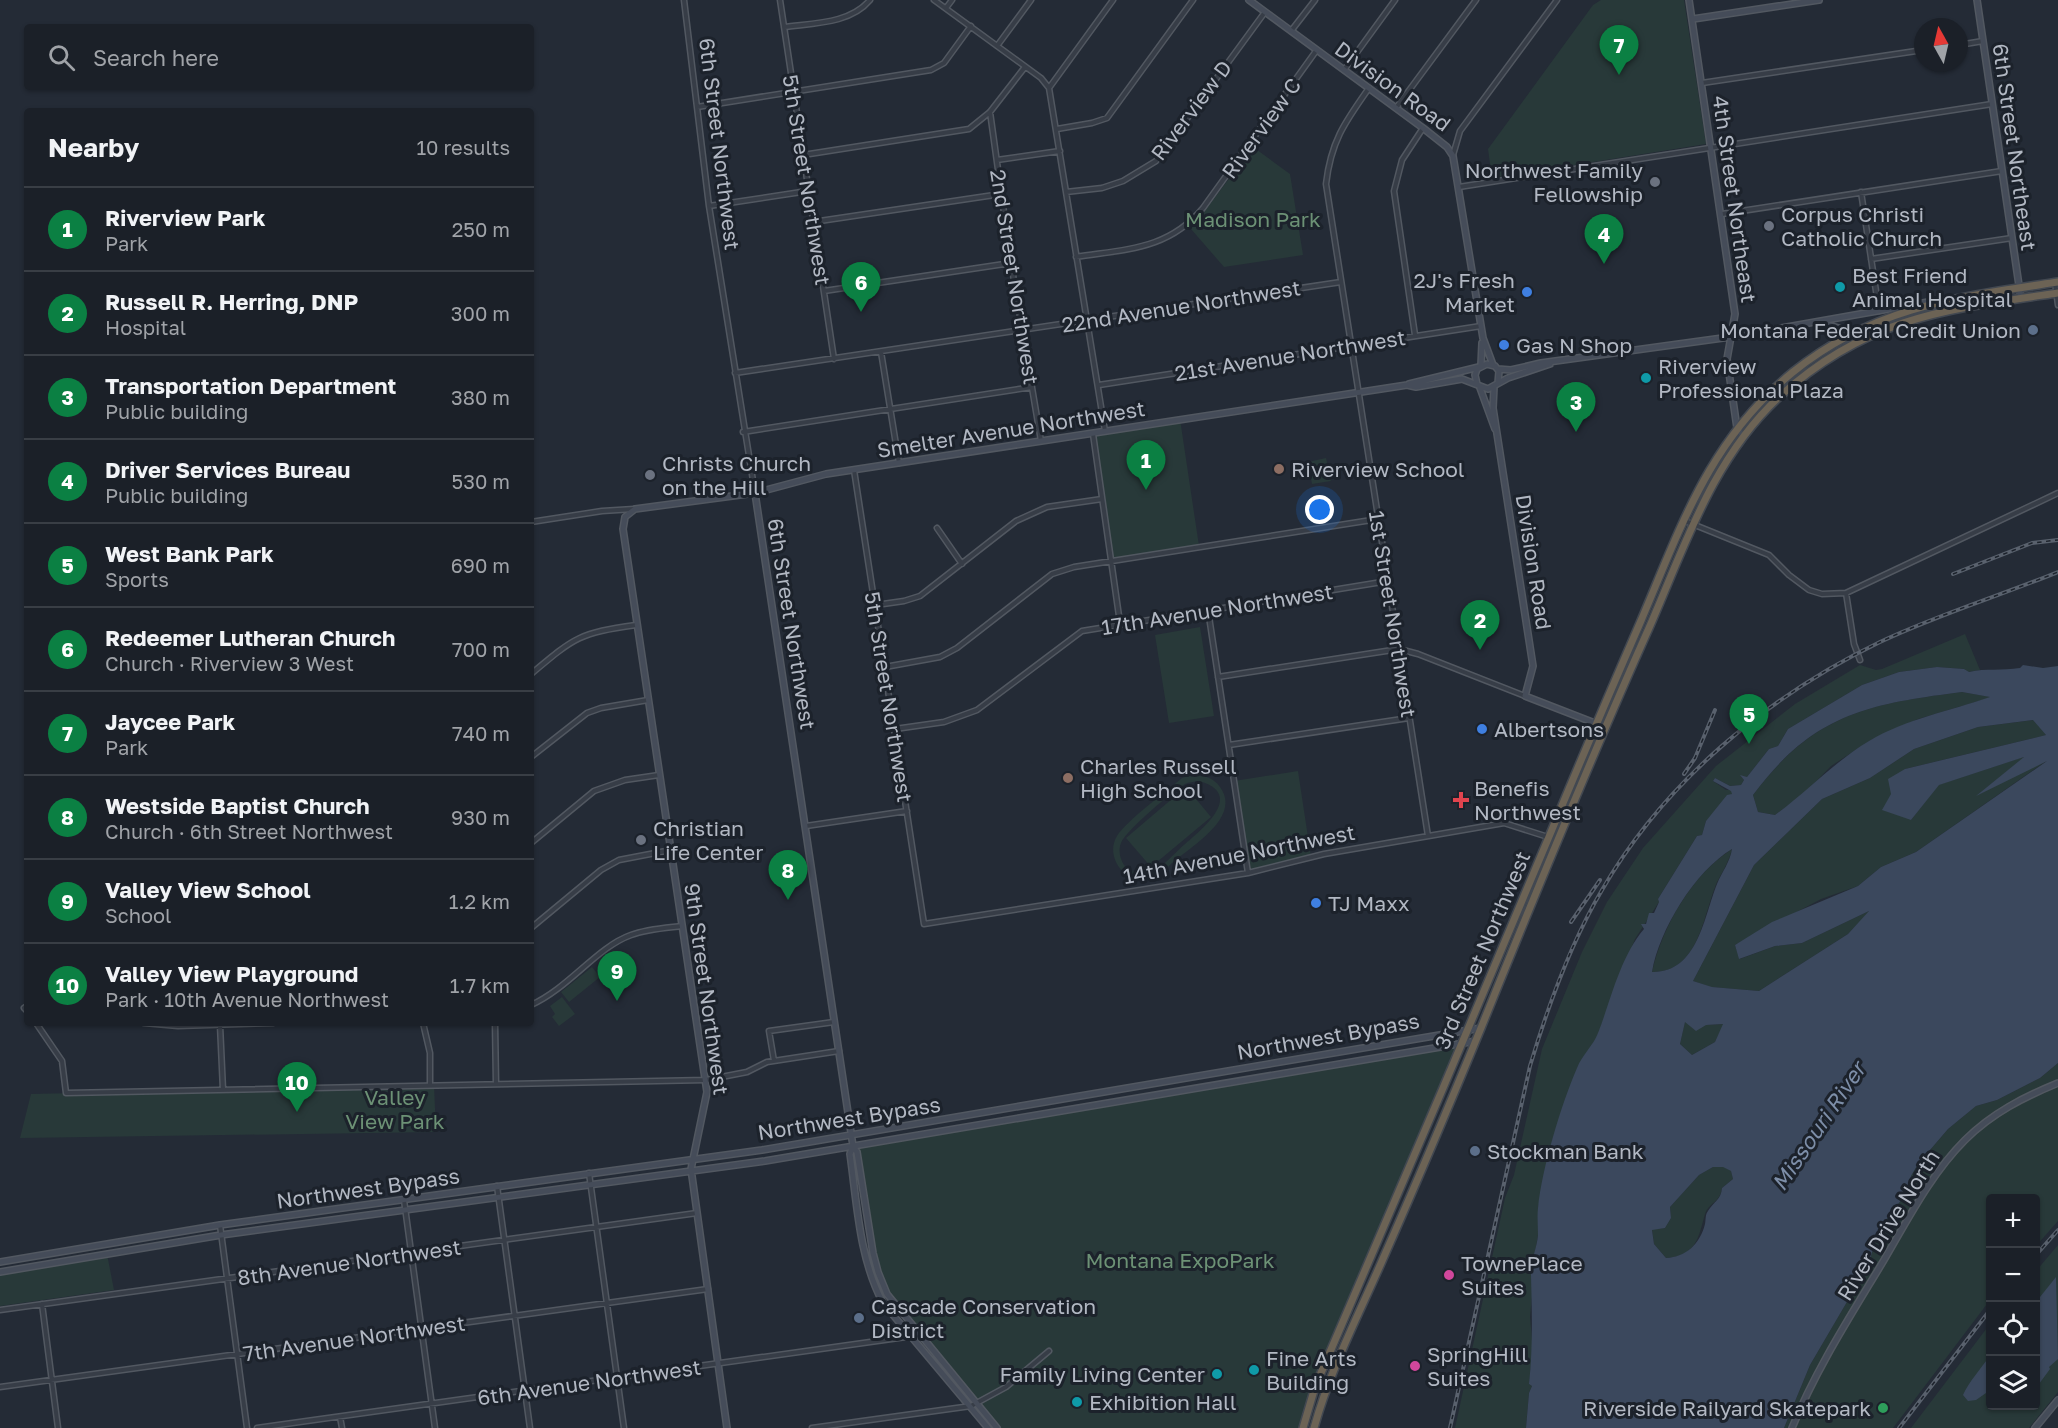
<!DOCTYPE html>
<html lang="en">
<head>
<meta charset="utf-8">
<style>
  body { margin:0; font-family:"Golos Text",sans-serif; background:#242830; color:#f1f3f6 }
  .controls { position:absolute; right:18px; bottom:18px; display:grid; overflow:hidden; border-radius:6px; box-shadow:0 2px 4px #0004 }
  .controls button { width:54px; height:54px; display:grid; place-items:center; padding:0; border:0; border-bottom:2px solid #393e45; background:#1b2028; color:#f1f3f6; font:30px sans-serif }
  .compass { position:absolute; left:1914px; top:18px; width:54px; height:54px; border-radius:50%; background:#1b2028; box-shadow:0 2px 4px #0004; rotate:352deg }
  .you { position:absolute; left:1320px; top:510px; width:21px; height:21px; margin:-15px; border:4px solid #fff; border-radius:50%; background:#1a73e8; box-shadow:0 0 0 9px #1a73e833 }
  .badge { display:grid; place-items:center; width:39px; height:39px; border-radius:50%; background:#0b8043; color:#fff; font-size:20px; font-weight:700 }
  .pin { position:absolute; translate:-50% -50px; filter:drop-shadow(0 2px 3px #0008) }
  .pin::after { content:''; position:absolute; top:32px; width:21px; height:18px; background:inherit; clip-path:polygon(0 0,100% 0,50% 100%) }
  .list { margin:0; padding:0; list-style:none }
  h2 { display:flex; justify-content:space-between; align-items:center; height:78px; margin:0; padding:0 24px; font-size:26px }
  h2 small { font-size:20px; font-weight:400; color:#a0a3a8 }
  .list li { display:grid; grid-template-columns:39px 1fr auto; gap:18px; align-items:center; box-sizing:border-box; height:84px; padding:0 24px; border-top:2px solid #393e45 }
  .list b { display:block; font-size:22px; white-space:nowrap }
  .list p { margin:0; font-size:20px; white-space:nowrap; color:#a0a3a8 }
  .list em { font-size:20px; font-style:normal; color:#a0a3a8 }
  .icon { flex:none; width:33px; height:33px; fill:none; stroke:currentColor; stroke-width:2; stroke-linecap:round; stroke-linejoin:round }
  .map { position:relative; flex:none; width:2058px; height:1428px; overflow:hidden }
  .search { position:absolute; background:#1b2028; box-shadow:0 2px 4px #0004; left:24px; top:24px; width:510px; height:66px; display:flex; align-items:center; gap:15px; box-sizing:border-box; padding:0 21px; border-radius:6px; color:#a0a3a8; font-size:22px }
  .panel { position:absolute; background:#1b2028; box-shadow:0 2px 4px #0004; left:24px; top:108px; width:510px; height:918px; border-radius:6px }
  .map>svg:first-child { display:block }
  .green { fill:#283939; fill-rule:evenodd }
  .water { fill:#3b485d; fill-rule:evenodd }
  .lines { fill:none; stroke-linecap:round; stroke-linejoin:round }
  .street-casing { stroke:#525861; stroke-width:7 }
  .secondary-casing { stroke:#525861; stroke-width:8 }
  .highway-casing { stroke:#424851; stroke-width:10 }
  .street { stroke:#373d47; stroke-width:4 }
  .secondary { stroke:#454c59; stroke-width:5 }
  .highway { stroke:#6c6355; stroke-width:7 }
  .rail-casing { stroke:#59616d; stroke-width:4 }
  .rail { stroke:#1c222b; stroke-width:1.5; stroke-dasharray:4.5; stroke-linecap:butt }
  .worship-dot { fill:#6b7280; stroke:#1c222b; stroke-width:2 }
  .culture-dot { fill:#0f9aa8; stroke:#1c222b; stroke-width:2 }
  .shop-dot { fill:#3f7fe0; stroke:#1c222b; stroke-width:2 }
  .service-dot { fill:#5c6f8a; stroke:#1c222b; stroke-width:2 }
  .education-dot { fill:#8d6e63; stroke:#1c222b; stroke-width:2 }
  .health-dot { fill:#e0444e; stroke:#1c222b; stroke-width:2 }
  .hotel-dot { fill:#d1479c; stroke:#1c222b; stroke-width:2 }
  .leisure-dot { fill:#2e9e5b; stroke:#1c222b; stroke-width:2 }
  .labels { text-anchor:middle; dominant-baseline:central; stroke-width:6; stroke-linejoin:round; paint-order:stroke }
  .street-label { font-size:21px; fill:#b2b8c3; stroke:#1c222b }
  .poi-label { font-size:21px; fill:#b2b8c3; stroke:#1c222b; text-anchor:start }
  .park-label { font-size:21px; fill:#6c9175; stroke:#1c222b }
  .water-label { font-size:22px; font-style:italic; fill:#7d8ea8; stroke:#1c222b }
</style>
</head>
<body>
<div class="map">
<svg width="2058" height="1428" viewBox="0 0 2058 1428">
  <rect width="100%" height="100%" fill="#242b36"/>
  <!-- green -->
  <path class="green" d="M1601 0H1684L1706 144 1492 178 1488 149 1593 5Z
    M1253 147 1290 174 1303 255 1224 267 1191 229Z
    M1180 419 1199 546 1111 560 1093 434Z
    M1326 458 1331 481 1312 484 1308 462Z
    M1200 627 1214 716 1169 723 1155 635Z
    M1965 634 1980 670 1968 672 1964 669 1937 667 1899 672 1862 685 1788 729 1778 746 1769 749 1747 777 1741 776 1744 780 1741 785 1730 786 1715 778 1713 781 1726 790H1732V794L1706 821 1702 835 1697 836 1658 899 1659 902 1635 939 1595 1042 1578 1066 1552 1145 1538 1208V1235L1531 1276 1533 1286 1530 1317 1533 1350 1529 1384 1532 1386 1529 1393 1526 1428H1455L1505 1198 1514 1175 1542 1049 1582 952 1607 902 1643 848 1716 766 1795 704 1860 665 1876 670 1882 669Z
    M1962 692 1992 697 1918 719 1871 740 1831 766 1803 795 1775 815 1758 812 1753 795C1814 714 1867 704 1962 692Z
    M2034 720 2046 735 1905 769 1911 820 1938 785 2026 756 1979 794 2052 757 1916 852 1881 867 1858 886 1821 899 1735 945 1740 959 1775 946 1802 943 1871 910 1848 934 1759 991 1711 987 1693 981 1754 865 1822 799 1870 778 1914 749 1978 727Z
    M1298 771 1311 857 1248 873 1234 781Z
    M1192 775C1203 775 1213 777 1220 787 1242 817 1192 846 1172 863 1166 869 1159 876 1150 879 1126 886 1104 857 1117 836 1127 820 1166 792 1182 778ZM1199 781C1246 794 1202 829 1185 844 1174 853 1160 872 1145 873 1137 874 1129 871 1124 865 1120 859 1118 850 1121 843 1126 830 1172 792 1185 784 1189 782 1194 782 1199 781Z
    M1186 787 1211 817 1151 867 1126 838Z
    M1732 849C1729 861 1723 871 1717 882 1703 915 1699 973 1652 972 1663 925 1692 875 1732 849Z
    M592 967 600 977 569 1002 561 992Z
    M562 997 575 1014 559 1026 552 1017 555 1014 550 1006Z
    M1685 1021 1706 1025 1724 1024 1715 1042 1692 1055 1680 1044Z
    M1459 1044 1315 1387 1303 1428H997L887 1294 878 1272 857 1152 853 1146Z
    M2058 1063V1221L2036 1246V1198H1990V1300L1893 1428H1784L1810 1365 1868 1266 1879 1229 1909 1190 1911 1176 1918 1164 1948 1129 1976 1106 1997 1100 2040 1078Z
    M434 1085 436 1132 20 1138 31 1094Z
    M1713 1167H1724L1731 1171 1733 1179 1722 1188C1720 1203 1709 1202 1705 1214 1698 1239 1696 1256 1666 1258L1654 1244 1652 1229 1665 1228 1671 1218 1670 1207 1699 1175Z
    M2058 1245V1392L2029 1428H1911L1990 1324V1406H2036V1271Z
    M107 1254 114 1290 0 1306V1274Z"/>
  <!-- water -->
  <path class="water" d="M2023 665 2043 668 2058 666V1063L2040 1078 1997 1100 1976 1106 1948 1129 1918 1164 1911 1176 1909 1190 1879 1229 1868 1266 1810 1365 1784 1428H1526L1529 1393 1532 1386 1529 1384C1533 1348 1532 1311 1531 1276 1530 1262 1537 1248 1538 1235 1538 1226 1537 1217 1538 1208 1542 1168 1561 1105 1577 1068 1582 1055 1593 1046 1598 1033 1611 1000 1620 957 1644 929L1641 924H1646L1649 913H1654L1659 902 1658 899 1697 836 1702 835 1706 821 1727 795 1732 794 1731 791 1713 781 1715 778 1730 786 1741 785 1744 780 1740 775 1747 777 1769 749 1778 746 1788 729 1862 685 1899 672 1937 667 1964 669 1969 672C1986 668 2002 671 2020 668ZM1962 692 1990 697C1950 711 1906 719 1869 741 1834 762 1808 791 1775 815L1758 812 1753 795C1813 714 1868 704 1962 692ZM2033 720 2046 735 1905 769 1888 779 1891 794 1882 810 1911 820 1939 785 2024 757 1976 796 2047 761 1916 852 1881 867 1858 886 1772 922 1735 945 1739 959 1775 946 1802 943 1869 911 1848 934 1759 991 1712 987 1693 981 1754 865 1822 799 1870 778 1914 749 1978 727ZM1732 849C1730 862 1722 872 1717 884 1704 916 1698 973 1652 972 1659 930 1695 871 1732 849ZM1685 1022 1696 1031 1706 1025 1723 1024 1715 1042 1692 1055 1680 1044ZM1713 1167H1723L1731 1171 1733 1179 1722 1188C1721 1200 1714 1201 1708 1211 1705 1215 1706 1219 1705 1224 1700 1244 1686 1257 1666 1258L1654 1244 1652 1230 1665 1228 1671 1218 1670 1207 1699 1175Z
    M2056 1277 2058 1359 2049 1367 2050 1369 2036 1388V1302Z
    M1990 1356 1991 1406 1988 1404 1986 1393 1976 1400 1968 1401 1963 1395C1969 1382 1981 1368 1990 1356Z"/>
  <g class="lines">
    <!-- street casing -->
    <g class="street-casing">
      <path id="street" d="M684 0 709 206 755 493
        M780 0 834 359
        M934 0 1041 78 1049 88 1105 431
        M946 8 952 0
        M784 27C813 23 850 24 870 0
        M1291 31 1315 0
        M1959 45 1983 41
        M997 46 1031 0
        M1344 70 1395 0
        M1702 83 1923 50
        M1049 88 1113 0
        M1369 88C1345 122 1331 141 1326 184L1428 836
        M697 107 931 70 944 63 971 26
        M1396 108 1476 0
        M990 112 1011 263 1041 441
        M1057 129 1092 123 1107 118 1193 0
        M803 155 969 129 990 112 1025 67
        M1453 155 1460 131 1557 0
        M997 160 1060 151
        M1459 187 1992 104
        M1066 192 1102 188 1123 181 1156 161 1265 12
        M1861 192 1879 311
        M709 206 808 191
        M1722 214 2002 171
        M813 222 1001 194
        M1076 257C1126 249 1168 250 1203 208L1316 51
        M1871 259 2012 238
        M2055 282 2058 305
        M824 291 1011 263
        M1415 335 1394 191 1402 160 1423 128
        M881 352 899 463
        M735 373 1341 282
        M1099 385 1481 326
        M743 432 1032 387
        M1093 434 1120 623
        M854 470 924 924 1248 873 1324 854 1504 823 1548 837
        M1685 521 1769 555 1789 575 1809 590 1822 594 1846 593 2058 493
        M531 522 602 511 634 509
        M937 528 962 564
        M1846 593 1854 644 1860 660
        M876 605 904 601 920 596 1016 521 1047 507 1102 499
        M1208 610 1248 873
        M885 667 940 657 957 648 1052 574 1074 567 1378 519
        M531 674C575 637 579 633 636 625
        M1218 677 1399 649 1418 654 1525 696
        M895 729 944 722 977 710 1082 631 1388 581
        M1229 745 1409 718
        M531 757 587 713 601 708 648 700
        M806 826 907 811
        M531 843 594 791 625 780 659 775
        M531 928 601 870 619 860 671 850
        M531 1005C569 988 597 947 631 935 647 929 665 928 682 926
        M27 1006 24 1008 27 1011
        M36 1023 62 1061 66 1093 706 1080 747 1072 767 1062 839 1051
        M144 1023 178 1026 273 1023
        M423 1023 430 1053V1085
        M495 1023 496 1084
        M220 1025 223 1090
        M774 1061 769 1031 834 1022
        M589 1173 624 1428
        M497 1186 530 1428
        M404 1200 435 1428
        M220 1225 247 1428
        M42 1304 58 1428
        M0 1310 697 1213
        M0 1387 708 1289
        M340 1417 342 1428
        M257 1428 920 1335
        M812 1428 971 1406 1006 1387 1049 1351"/>
    </g>
    <!-- secondary casing -->
    <g class="secondary-casing">
      <path id="secondary" d="M1249 0 1423 128 1447 147 1453 156 1483 338 1493 365
        M1689 0 1735 314 1727 359 1737 428 1743 436
        M1977 0 2021 299
        M1693 19 1819 0
        M1820 323C1838 327 1852 334 1871 334
        M1481 365 1482 343
        M1498 369 1511 370 1541 363 1730 337 1934 301
        M1409 384 1479 367
        M1477 384 1475 375 1477 369 1487 364 1495 366 1499 371 1498 383
        M1494 387 1493 408 1533 666 1525 696 1605 727
        M1480 388 1495 429
        M755 493 853 1146 857 1152 873 1253 878 1272 887 1294 997 1428
        M853 1146 850 1154C857 1203 859 1258 883 1303L988 1428
        M0 1262 220 1225 762 1150 1481 1028
        M0 1272 221 1235 765 1161 1476 1041
        M727 1428 691 1169 707 1092 623 529 625 517 635 509 755 493 826 474 1407 385 1416 387 1462 379 1488 389 1508 378 1550 364
        M1792 1428C1816 1369 1851 1315 1884 1260 1908 1219 1931 1174 1965 1140 1992 1113 2024 1097 2058 1083
        M2035 1428 2058 1400"/>
    </g>
    <!-- highway casing -->
    <g class="highway-casing">
      <path id="highway" d="M1303 1428 1315 1387C1395 1203 1473 1017 1551 832 1580 762 1610 692 1640 623 1681 527 1709 440 1793 372 1875 306 1959 297 2058 282
        M1314 1428C1330 1370 1358 1316 1382 1261 1416 1184 1449 1106 1481 1028 1535 894 1590 760 1649 628 1685 546 1712 459 1779 397 1867 317 1946 309 2058 293"/>
    </g>
    <!-- street -->
    <use href="#street" class="street"/>
    <!-- secondary -->
    <use href="#secondary" class="secondary"/>
    <!-- highway -->
    <use href="#highway" class="highway"/>
    <!-- rail casing -->
    <g class="rail-casing">
      <path id="rail" d="M1953 574 2032 543 2058 540
        M1684 774 1695 758 1715 710
        M1571 922 1600 880
        M2036 1255 2058 1230
        M1450 1428 1530 1066C1548 1006 1570 944 1602 890 1665 781 1768 696 1880 642 1937 615 1999 596 2058 572
        M1899 1428 1990 1310"/>
    </g>
    <!-- rail -->
    <use href="#rail" class="rail"/>
  </g>
  <!-- markers -->
  <g class="worship-dot">
    <circle cx="1655" cy="182" r="6"/>
    <circle cx="1769" cy="226" r="6"/>
    <circle cx="650" cy="475" r="6"/>
    <circle cx="641" cy="840" r="6"/>
  </g>
  <g class="culture-dot">
    <circle cx="1840" cy="287" r="6"/>
    <circle cx="1646" cy="378" r="6"/>
    <circle cx="1254" cy="1370" r="6"/>
    <circle cx="1217" cy="1374" r="6"/>
    <circle cx="1077" cy="1402" r="6"/>
  </g>
  <g class="shop-dot">
    <circle cx="1527" cy="292" r="6"/>
    <circle cx="1504" cy="345" r="6"/>
    <circle cx="1482" cy="729" r="6"/>
    <circle cx="1316" cy="903" r="6"/>
  </g>
  <g class="service-dot">
    <circle cx="2033" cy="330" r="6"/>
    <circle cx="1475" cy="1151" r="6"/>
    <circle cx="859" cy="1318" r="6"/>
  </g>
  <g class="education-dot">
    <circle cx="1279" cy="469" r="6"/>
    <circle cx="1068" cy="778" r="6"/>
  </g>
  <path class="health-dot" d="M1458 791h6v6h6v6h-6v6h-6v-6h-6v-6h6z"/>
  <g class="hotel-dot">
    <circle cx="1449" cy="1275" r="6"/>
    <circle cx="1415" cy="1366" r="6"/>
  </g>
  <circle class="leisure-dot" cx="1883" cy="1408" r="6"/>
  <g class="labels">
    <!-- street labels -->
    <g class="street-label">
      <text transform="translate(1393 86) rotate(36)">Division Road</text>
      <text transform="translate(1191 110) rotate(-53)">Riverview D</text>
      <text transform="translate(1261 128) rotate(-54)">Riverview C</text>
      <text transform="translate(720 144) rotate(83)">6th Street Northwest</text>
      <text transform="translate(2015 147) rotate(82)">6th Street Northeast</text>
      <text transform="translate(807 180) rotate(81)">5th Street Northwest</text>
      <text transform="translate(1735 199) rotate(82)">4th Street Northeast</text>
      <text transform="translate(1015 277) rotate(81)">2nd Street Northwest</text>
      <text transform="translate(1181 306) rotate(-9)">22nd Avenue Northwest</text>
      <text transform="translate(1290 355) rotate(-9)">21st Avenue Northwest</text>
      <text transform="translate(1011 429) rotate(-9)">Smelter Avenue Northwest</text>
      <text transform="translate(1534 562) rotate(81)">Division Road</text>
      <text transform="translate(1217 609) rotate(-9)">17th Avenue Northwest</text>
      <text transform="translate(1393 614) rotate(81)">1st Street Northwest</text>
      <text transform="translate(792 624) rotate(81)">6th Street Northwest</text>
      <text transform="translate(889 697) rotate(81)">5th Street Northwest</text>
      <text transform="translate(1239 854) rotate(-11)">14th Avenue Northwest</text>
      <text transform="translate(1482 950) rotate(-67)">3rd Street Northwest</text>
      <text transform="translate(707 989) rotate(82)">9th Street Northwest</text>
      <text transform="translate(1328 1036) rotate(-10)">Northwest Bypass</text>
      <text transform="translate(849 1118) rotate(-9)">Northwest Bypass</text>
      <text transform="translate(368 1188) rotate(-8)">Northwest Bypass</text>
      <text transform="translate(1888 1225) rotate(-58)">River Drive North</text>
      <text transform="translate(349 1262) rotate(-8)">8th Avenue Northwest</text>
      <text transform="translate(354 1338) rotate(-8)">7th Avenue Northwest</text>
      <text transform="translate(589 1382) rotate(-8)">6th Avenue Northwest</text>
    </g>
    <!-- poi labels -->
    <g class="poi-label">
      <text x="1643" y="170" text-anchor="end">Northwest Family<tspan x="1643" dy="24">Fellowship</tspan></text>
      <text x="1781" y="214">Corpus Christi<tspan x="1781" dy="24">Catholic Church</tspan></text>
      <text x="1852" y="275">Best Friend<tspan x="1852" dy="24">Animal Hospital</tspan></text>
      <text x="1515" y="280" text-anchor="end">2J's Fresh<tspan x="1515" dy="24">Market</tspan></text>
      <text x="2021" y="330" text-anchor="end">Montana Federal Credit Union</text>
      <text x="1516" y="345">Gas N Shop</text>
      <text x="1658" y="366">Riverview<tspan x="1658" dy="24">Professional Plaza</tspan></text>
      <text x="662" y="463">Christs Church<tspan x="662" dy="24">on the Hill</tspan></text>
      <text x="1291" y="469">Riverview School</text>
      <text x="1494" y="729">Albertsons</text>
      <text x="1080" y="766">Charles Russell<tspan x="1080" dy="24">High School</tspan></text>
      <text x="1474" y="788">Benefis<tspan x="1474" dy="24">Northwest</tspan></text>
      <text x="653" y="828">Christian<tspan x="653" dy="24">Life Center</tspan></text>
      <text x="1328" y="903">TJ Maxx</text>
      <text x="1487" y="1151">Stockman Bank</text>
      <text x="1461" y="1263">TownePlace<tspan x="1461" dy="24">Suites</tspan></text>
      <text x="871" y="1306">Cascade Conservation<tspan x="871" dy="24">District</tspan></text>
      <text x="1427" y="1354">SpringHill<tspan x="1427" dy="24">Suites</tspan></text>
      <text x="1266" y="1358">Fine Arts<tspan x="1266" dy="24">Building</tspan></text>
      <text x="1205" y="1374" text-anchor="end">Family Living Center</text>
      <text x="1089" y="1402">Exhibition Hall</text>
      <text x="1871" y="1408" text-anchor="end">Riverside Railyard Skatepark</text>
    </g>
    <!-- park labels -->
    <g class="park-label">
      <text x="1253" y="219">Madison Park</text>
      <text x="395" y="1097">Valley<tspan x="395" dy="24">View Park</tspan></text>
      <text x="1180" y="1260">Montana ExpoPark</text>
    </g>
    <!-- water labels -->
    <g class="water-label">
      <text transform="translate(1818 1126) rotate(-56)">Missouri River</text>
    </g>
  </g>
</svg>
<div class="controls">
<button>+</button>
<button>−</button>
<button><svg class="icon" aria-label="locate" viewBox="0 0 24 24"><circle cx="12" cy="12" r="6"/><path d="M12 2v4M12 18v4M2 12h4M18 12h4"/></svg></button>
<button><svg class="icon" aria-label="layers" viewBox="0 0 24 24"><path d="M12 4l9 5-9 5-9-5zM3 14l9 5 9-5"/></svg></button>
</div>
<svg class="compass" viewBox="-18 -18 36 36"><path d="M0-13l5 13h-10z" fill="#e53935"/><path d="M0 13l5-13h-10z" fill="#a0a3a8"/></svg>
<div class="you"></div>
<div class="pin badge" style="left:1146px;top:490px">1</div>
<div class="pin badge" style="left:1480px;top:650px">2</div>
<div class="pin badge" style="left:1576px;top:432px">3</div>
<div class="pin badge" style="left:1604px;top:264px">4</div>
<div class="pin badge" style="left:1749px;top:744px">5</div>
<div class="pin badge" style="left:861px;top:312px">6</div>
<div class="pin badge" style="left:1619px;top:75px">7</div>
<div class="pin badge" style="left:788px;top:900px">8</div>
<div class="pin badge" style="left:617px;top:1001px">9</div>
<div class="pin badge" style="left:297px;top:1112px">10</div>
<div class="search"><svg class="icon" aria-label="search" viewBox="0 0 24 24"><circle cx="10" cy="10" r="6"/><path d="M15 15l6 6"/></svg>Search here</div>
<section class="panel">
<h2>Nearby<small>10 results</small></h2>
<ul class="list">
<li><span class="badge">1</span><div><b>Riverview Park</b><p>Park</p></div><em>250 m</em></li>
<li><span class="badge">2</span><div><b>Russell R. Herring, DNP</b><p>Hospital</p></div><em>300 m</em></li>
<li><span class="badge">3</span><div><b>Transportation Department</b><p>Public building</p></div><em>380 m</em></li>
<li><span class="badge">4</span><div><b>Driver Services Bureau</b><p>Public building</p></div><em>530 m</em></li>
<li><span class="badge">5</span><div><b>West Bank Park</b><p>Sports</p></div><em>690 m</em></li>
<li><span class="badge">6</span><div><b>Redeemer Lutheran Church</b><p>Church · Riverview 3 West</p></div><em>700 m</em></li>
<li><span class="badge">7</span><div><b>Jaycee Park</b><p>Park</p></div><em>740 m</em></li>
<li><span class="badge">8</span><div><b>Westside Baptist Church</b><p>Church · 6th Street Northwest</p></div><em>930 m</em></li>
<li><span class="badge">9</span><div><b>Valley View School</b><p>School</p></div><em>1.2 km</em></li>
<li><span class="badge">10</span><div><b>Valley View Playground</b><p>Park · 10th Avenue Northwest</p></div><em>1.7 km</em></li>
</ul>
</section>
</div>
</body>
</html>
